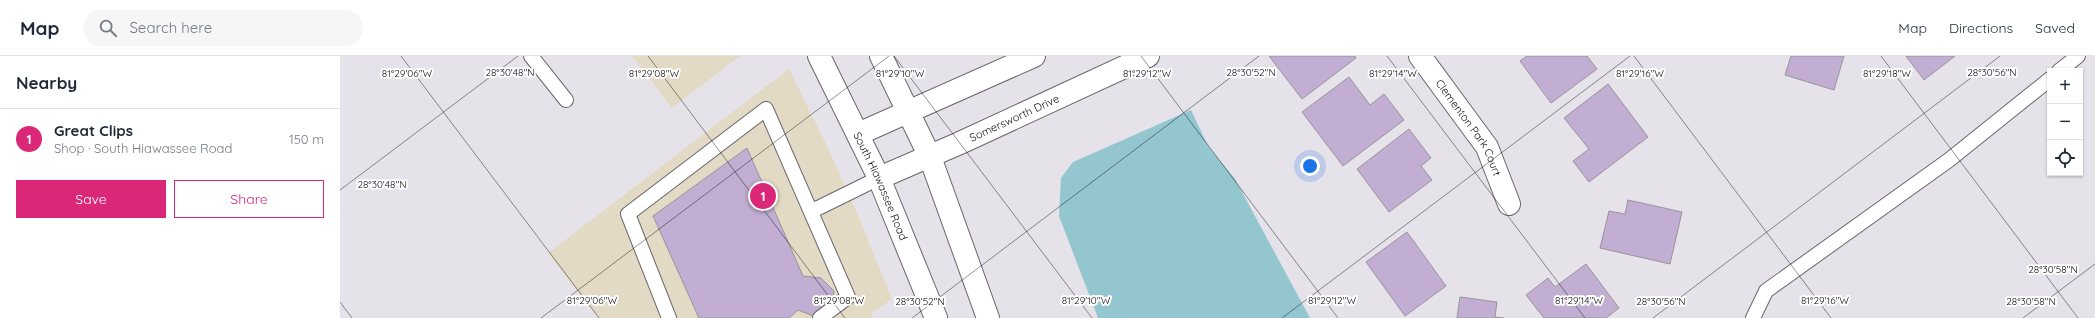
<!DOCTYPE html>
<html lang="en">
<head>
<meta charset="utf-8">
<style>
  body { margin:0; font-family:Quicksand,sans-serif; background:#f6f6f7; color:#1f2937 }
  .controls { position:absolute; right:12px; top:12px; display:grid; overflow:hidden; border-radius:0px; box-shadow:0 1px 3px #0004 }
  .controls button { width:36px; height:36px; display:grid; place-items:center; padding:0; border:0; border-bottom:1px solid #e0e1e3; background:#fff; color:#1f2937; font:20px sans-serif }
  .you { position:absolute; left:970px; top:110px; width:14px; height:14px; margin:-10px; border:3px solid #fff; border-radius:50%; background:#1a73e8; box-shadow:0 0 0 6px #1a73e833 }
  .badge { display:grid; place-items:center; width:26px; height:26px; border-radius:50%; background:#db2777; color:#fff; font-size:13px; font-weight:700 }
  .pin { position:absolute; translate:-50% -50%; border:2px solid #fff; box-shadow:0 1px 4px #0006 }
  .list { margin:0; padding:0; list-style:none }
  h2 { display:flex; justify-content:space-between; align-items:center; height:52px; margin:0; padding:0 16px; font-size:17px }
  h2 small { font-size:13px; font-weight:400; color:#747a83 }
  .list li { display:grid; grid-template-columns:26px 1fr auto; gap:12px; align-items:center; box-sizing:border-box; height:60px; padding:0 16px; border-top:1px solid #e0e1e3 }
  .list b { display:block; font-size:15px; white-space:nowrap }
  .list p { margin:0; font-size:13px; white-space:nowrap; color:#747a83 }
  .list em { font-size:13px; font-style:normal; color:#747a83 }
  .actions { display:flex; gap:8px; padding:12px 16px }
  .actions a { flex:1; padding:9px 0; border:1px solid #db2777; border-radius:0px; text-align:center; font-size:14px; color:#db2777 }
  .actions .main { background:#db2777; color:#fff }
  .icon { flex:none; width:22px; height:22px; fill:none; stroke:currentColor; stroke-width:2; stroke-linecap:round; stroke-linejoin:round }
  .map { position:relative; flex:none; width:1755px; height:262px; overflow:hidden }
  header { display:flex; align-items:center; gap:24px; box-sizing:border-box; height:56px; padding:0 20px; background:#fff; border-bottom:1px solid #e0e1e3 }
  header strong { font-size:19px }
  nav { display:flex; gap:22px; margin-inline-start:auto; font-size:14px }
  .search { width:280px; height:36px; background:#f6f6f7; display:flex; align-items:center; gap:10px; box-sizing:border-box; padding:0 14px; border-radius:22px; color:#747a83; font-size:15px }
  main { display:flex }
  aside { flex:1; background:#fff }
  .map>svg:first-child { display:block }
  .commercial { fill:#e2dac4 }
  .water { fill:#93c6cf }
  .building { fill:#c1aed2; stroke:#98949b }
  .lines { fill:none; stroke-linecap:round; stroke-linejoin:round }
  .service-casing { stroke:#69666c; stroke-width:16 }
  .minor-casing { stroke:#69666c; stroke-width:24 }
  .tertiary-casing { stroke:#69666c; stroke-width:24 }
  .service { stroke:#fff; stroke-width:14 }
  .minor { stroke:#fff; stroke-width:22 }
  .tertiary { stroke:#fff; stroke-width:22 }
  .ticks { fill:none; stroke:#100e11; stroke-width:1; stroke-opacity:0.45 }
  .labels { text-anchor:middle; dominant-baseline:central; stroke-width:4; stroke-linejoin:round; paint-order:stroke }
  .street-label { font-size:11px; fill:#100e11; stroke:#fff }
  .ticks-label { font-size:10px; text-anchor:middle; fill:#100e11; stroke:#fff; stroke-width:4; stroke-linejoin:round; paint-order:stroke }
</style>
</head>
<body>
<header>
<strong>Map</strong>
<div class="search"><svg class="icon" aria-label="search" viewBox="0 0 24 24"><circle cx="10" cy="10" r="6"/><path d="M15 15l6 6"/></svg>Search here</div>
<nav><a>Map</a><a>Directions</a><a>Saved</a></nav>
</header>
<main>
<aside>
<h2>Nearby<small></small></h2>
<ul class="list">
<li><span class="badge">1</span><div><b>Great Clips</b><p>Shop · South Hiawassee Road</p></div><em>150 m</em></li>
</ul>
<div class="actions"><a class="main">Save</a><a>Share</a></div>
</aside>
<div class="map">
<svg width="1755" height="262" viewBox="0 0 1755 262">
  <rect width="100%" height="100%" fill="#e6e2ea"/>
  <!-- commercial -->
  <path class="commercial" d="M292 0H400L332 52Z
    M449 13 487 90 520 164 552 243 531 258 532 262H259L208 197Z"/>
  <!-- water -->
  <path class="water" d="M851 54 868 90 895 123 970 262H758L719 160 721 122 733 106Z"/>
  <!-- building -->
  <path class="building" d="M929 0H1015L1016 2 962 43Z
    M1187 0H1247L1257 13 1211 47 1180 5Z
    M1451 0H1504L1494 34 1445 19Z
    M1566 0H1615L1584 24Z
    M1009 21 1030 49 1044 38 1064 64 1003 110 962 56Z
    M1268 28 1308 81 1249 126 1233 105 1249 93 1224 62Z
    M1069 73 1091 102 1081 110 1092 124 1049 156 1017 113Z
    M407 92 463 220 481 222 494 235 492 252 476 261 458 254 449 262H359L313 160Z
    M1288 144 1342 156 1330 208 1260 192 1269 155 1285 158Z
    M1067 176 1106 230 1065 260 1026 206Z
    M1246 208 1279 252 1266 262H1204L1186 239 1208 222 1215 231Z
    M1120 241 1157 246 1155 261 1164 262H1117Z"/>
  <g class="lines">
    <!-- service casing -->
    <g class="service-casing">
      <path id="service" d="M191 0 226 44
        M1719 15 1738 0
        M472 155 539 122
        M329 262 288 158 426 53 508 241 480 262
        M1413 262 1426 235 1609 104 1710 23"/>
    </g>
    <!-- minor casing -->
    <g class="minor-casing">
      <g id="minor">
        <path id="s1" d="M1080 0 1147 91 1169 148"/>
        <path d="M518 78 694 0"/>
        <path id="s2" d="M539 122 620 87 808 0"/>
      </g>
    </g>
    <!-- tertiary casing -->
    <g class="tertiary-casing">
      <g id="tertiary">
        <path id="s3" d="M479 0 539 122 596 262"/>
        <path d="M541 0 590 101 648 262"/>
      </g>
    </g>
    <!-- service -->
    <use href="#service" class="service"/>
    <!-- minor -->
    <use href="#minor" class="minor"/>
    <!-- tertiary -->
    <use href="#tertiary" class="tertiary"/>
  </g>
  <!-- ticks -->
  <path class="ticks" d="M61 0 259 262M308 0 505 262M554 0 752 262M801 0 998 262M1047 0 1245 262M1294 0 1491 262M1541 0 1738 262M0 134 178 0M0 246 12 262M201 262 549 0M572 262 919 0M942 262 1290 0M1313 262 1660 0M1683 262 1755 208"/>
  <g class="labels">
    <!-- street labels -->
    <g class="street-label">
      <text stroke="none"><textPath href="#s2" startOffset="148">Somersworth Drive</textPath></text>
      <text stroke="none"><textPath href="#s1" startOffset="87">Clementon Park Court</textPath></text>
      <text stroke="none"><textPath href="#s3" startOffset="144">South Hiawassee Road</textPath></text>
    </g>
  </g>
  <g class="ticks-label">
    <text x="170" y="20">28°30'48"N</text>
    <text x="911" y="20">28°30'52"N</text>
    <text x="1652" y="20">28°30'56"N</text>
    <text x="67" y="21">81°29'06"W</text>
    <text x="560" y="21">81°29'10"W</text>
    <text x="807" y="21">81°29'12"W</text>
    <text x="1053" y="21">81°29'14"W</text>
    <text x="1300" y="21">81°29'16"W</text>
    <text x="1547" y="21">81°29'18"W</text>
    <text x="314" y="21">81°29'08"W</text>
    <text x="42" y="132">28°30'48"N</text>
    <text x="1713" y="217">28°30'58"N</text>
    <text x="252" y="248">81°29'06"W</text>
    <text x="499" y="248">81°29'08"W</text>
    <text x="746" y="248">81°29'10"W</text>
    <text x="992" y="248">81°29'12"W</text>
    <text x="1239" y="248">81°29'14"W</text>
    <text x="1485" y="248">81°29'16"W</text>
    <text x="580" y="249">28°30'52"N</text>
    <text x="1321" y="249">28°30'56"N</text>
    <text x="1691" y="249">28°30'58"N</text>
  </g>
</svg>
<div class="controls">
<button>+</button>
<button>−</button>
<button><svg class="icon" aria-label="locate" viewBox="0 0 24 24"><circle cx="12" cy="12" r="6"/><path d="M12 2v4M12 18v4M2 12h4M18 12h4"/></svg></button>
</div>
<div class="you"></div>
<div class="pin badge" style="left:423px;top:140px">1</div>
</div>
</main>
</body>
</html>
